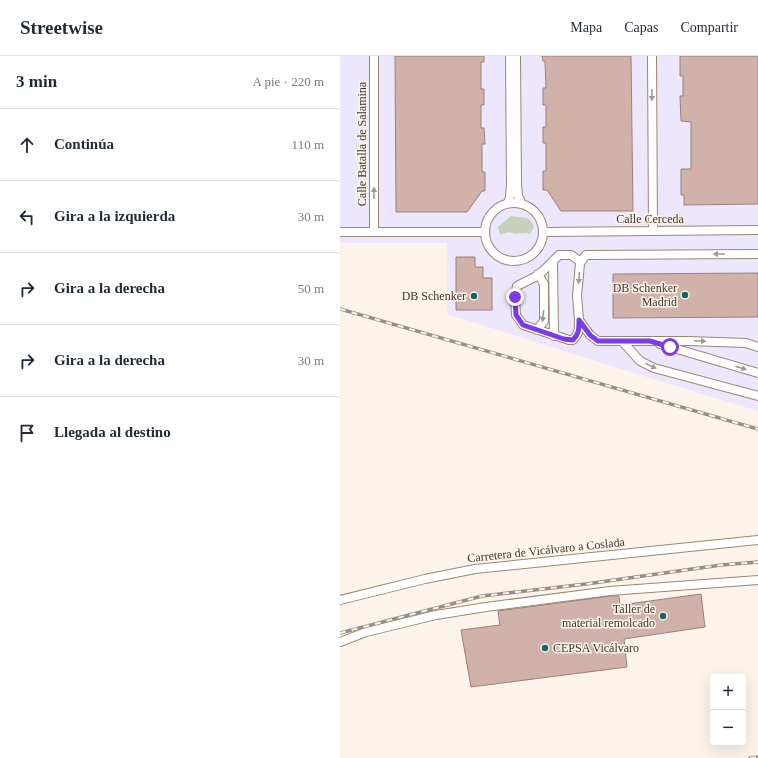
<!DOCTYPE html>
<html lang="es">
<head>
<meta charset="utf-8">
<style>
  body { margin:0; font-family:Georgia,serif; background:#f6f6f7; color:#1f2937 }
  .controls { position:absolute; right:12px; bottom:12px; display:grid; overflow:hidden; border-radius:6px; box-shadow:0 4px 16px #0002 }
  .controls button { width:36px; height:36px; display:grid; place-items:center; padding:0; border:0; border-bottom:1px solid #e0e1e3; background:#fff; color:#1f2937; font:20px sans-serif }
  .stop { position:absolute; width:12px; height:12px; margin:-9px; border:3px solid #7c3aed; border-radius:50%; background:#fff }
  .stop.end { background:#7c3aed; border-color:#fff; box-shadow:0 1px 4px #0008 }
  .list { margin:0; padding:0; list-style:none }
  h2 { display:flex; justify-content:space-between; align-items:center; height:52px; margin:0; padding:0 16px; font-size:17px }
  h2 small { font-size:13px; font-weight:400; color:#747a83 }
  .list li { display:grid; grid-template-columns:26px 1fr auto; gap:12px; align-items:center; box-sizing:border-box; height:72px; padding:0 16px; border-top:1px solid #e0e1e3 }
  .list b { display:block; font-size:15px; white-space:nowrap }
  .list em { font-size:13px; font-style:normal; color:#747a83 }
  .icon { flex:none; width:22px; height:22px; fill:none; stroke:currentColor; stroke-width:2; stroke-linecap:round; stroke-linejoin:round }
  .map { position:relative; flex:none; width:418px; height:702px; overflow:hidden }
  header { display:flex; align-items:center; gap:24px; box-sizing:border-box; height:56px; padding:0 20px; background:#fff; border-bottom:1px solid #e0e1e3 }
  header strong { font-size:19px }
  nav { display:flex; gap:22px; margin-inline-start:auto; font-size:14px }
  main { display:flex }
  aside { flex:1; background:#fff }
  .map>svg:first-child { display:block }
  .industrial { fill:#ede7fd }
  .green { fill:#c7d2bd }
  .building { fill:#d1b2aa; stroke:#9d7f79 }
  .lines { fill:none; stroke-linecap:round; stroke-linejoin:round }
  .minor-casing { stroke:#9a8772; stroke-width:10 }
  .minor { stroke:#fff; stroke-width:8 }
  .rail-casing { stroke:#968e84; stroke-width:3.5 }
  .rail { stroke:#fcf4ea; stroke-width:2; stroke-dasharray:6; stroke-linecap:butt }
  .oneway { fill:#9e9a96 }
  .route { stroke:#7c3aed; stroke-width:5 }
  .poi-dot { fill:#166460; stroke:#fcf4ea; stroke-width:1.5 }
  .labels { text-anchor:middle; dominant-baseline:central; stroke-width:3; stroke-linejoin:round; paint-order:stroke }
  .street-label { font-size:12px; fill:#3d352c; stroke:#fcf4ea }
  .poi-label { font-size:12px; fill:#3d352c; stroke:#fcf4ea; text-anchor:end }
</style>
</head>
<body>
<header>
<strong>Streetwise</strong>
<nav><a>Mapa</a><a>Capas</a><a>Compartir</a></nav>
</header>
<main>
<aside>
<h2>3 min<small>A pie · 220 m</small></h2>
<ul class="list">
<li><svg class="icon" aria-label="ahead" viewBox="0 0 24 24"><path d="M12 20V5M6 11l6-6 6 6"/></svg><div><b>Continúa</b></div><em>110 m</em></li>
<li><svg class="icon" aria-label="left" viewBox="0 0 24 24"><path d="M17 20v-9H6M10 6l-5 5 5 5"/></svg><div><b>Gira a la izquierda</b></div><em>30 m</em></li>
<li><svg class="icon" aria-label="right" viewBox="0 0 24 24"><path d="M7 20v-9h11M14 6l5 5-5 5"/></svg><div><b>Gira a la derecha</b></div><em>50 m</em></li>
<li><svg class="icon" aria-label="right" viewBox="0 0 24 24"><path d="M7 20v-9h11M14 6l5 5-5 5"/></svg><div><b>Gira a la derecha</b></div><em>30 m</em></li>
<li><svg class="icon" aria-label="arrive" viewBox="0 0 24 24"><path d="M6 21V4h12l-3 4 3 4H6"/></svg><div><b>Llegada al destino</b></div></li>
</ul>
</aside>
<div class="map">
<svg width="418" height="702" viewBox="0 0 418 702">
  <rect width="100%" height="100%" fill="#fcf4ea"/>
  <!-- industrial -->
  <path class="industrial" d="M0 0H418V355L287 315 107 258V187H0Z"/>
  <!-- green -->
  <path class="green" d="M171 160 187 162 191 165 194 171 190 178 187 177 175 178 169 176 160 179 158 171Z"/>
  <!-- building -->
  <path class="building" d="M55 0H144V6H141V33H144V49H141V72H144L145 88H142V116H145V135H142L127 156H56Z
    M202 0H291L293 155H221L207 134H203V115H206V87H203V71H206V49H203V32H206L205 5H203Z
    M340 0H418V148L344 149V139H341V113H351V66L341 65 340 40H343V20H340Z
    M116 201H135V211H143V222H152V254H116Z
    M418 217V261L273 262V218Z
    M361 538 365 571 284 583 287 611 131 631 121 574 160 569 158 555 271 540H279L280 549Z"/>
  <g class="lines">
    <!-- minor casing -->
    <g class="minor-casing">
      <path id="minor" d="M34 0V176
        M176 0 177 128 178 140 182 148
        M312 0 313 175
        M168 147 170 141 171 129 170 0
        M145 176a29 29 0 1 1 58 0a29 29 0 1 1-58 0Z
        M0 176H145
        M203 176 418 174
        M418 198 246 199 240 207 239 219 237 239 239 264 250 279 258 285H348L406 287 418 291
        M213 205 214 280
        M239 264C239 273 239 278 233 284H229L183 269 176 259 175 241 177 230 195 221 204 214 219 199H231L241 206
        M197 274 204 265V228L198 218
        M282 285 300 305 314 312 418 340
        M320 288 418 317
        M0 544 85 523 135 513 418 484
        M0 586 26 576 96 559 146 551 270 535 418 524"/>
    </g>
    <!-- minor -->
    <use href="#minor" class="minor"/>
    <!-- rail casing -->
    <g class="rail-casing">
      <path id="rail" d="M0 253 418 373
        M0 577 142 540 246 528 381 509 418 506
        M410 702 418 701"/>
    </g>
    <!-- rail -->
    <use href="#rail" class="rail"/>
  </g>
  <!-- one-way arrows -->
  <defs><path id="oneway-solid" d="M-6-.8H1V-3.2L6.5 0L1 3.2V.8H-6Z"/></defs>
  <g class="oneway">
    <use href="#oneway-solid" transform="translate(312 39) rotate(90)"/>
    <use href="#oneway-solid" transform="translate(34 137) rotate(-90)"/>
    <use href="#oneway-solid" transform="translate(379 198) rotate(-180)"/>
    <use href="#oneway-solid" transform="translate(239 222) rotate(95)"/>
    <use href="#oneway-solid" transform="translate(203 260) rotate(97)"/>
    <use href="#oneway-solid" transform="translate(360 285) rotate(3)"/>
    <use href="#oneway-solid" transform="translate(311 310) rotate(24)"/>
    <use href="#oneway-solid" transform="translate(401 312) rotate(16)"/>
  </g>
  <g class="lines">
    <!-- route -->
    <path class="route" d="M175 241 176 259 183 269 224 283 233 284C239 278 239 273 239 264L250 279 258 285H310L330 291"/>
  </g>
  <!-- markers -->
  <g class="poi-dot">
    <circle cx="345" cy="239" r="4"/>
    <circle cx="134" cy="240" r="4"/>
    <circle cx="323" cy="560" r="4"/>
    <circle cx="205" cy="592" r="4"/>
  </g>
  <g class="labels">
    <!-- street labels -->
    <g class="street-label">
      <text transform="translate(22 88) rotate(-90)">Calle Batalla de Salamina</text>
      <text x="310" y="163">Calle Cerceda</text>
      <text transform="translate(206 494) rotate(-6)">Carretera de Vicálvaro a Coslada</text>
    </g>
    <!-- poi labels -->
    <g class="poi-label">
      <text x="337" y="232">DB Schenker<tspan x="337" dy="14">Madrid</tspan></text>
      <text x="126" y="240">DB Schenker</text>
      <text x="315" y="553">Taller de<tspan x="315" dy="14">material remolcado</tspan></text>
      <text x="213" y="592" text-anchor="start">CEPSA Vicálvaro</text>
    </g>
  </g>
</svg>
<div class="controls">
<button>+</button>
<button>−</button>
</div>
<div class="stop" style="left:330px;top:291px"></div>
<div class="stop end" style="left:175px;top:241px"></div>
</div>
</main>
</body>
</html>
